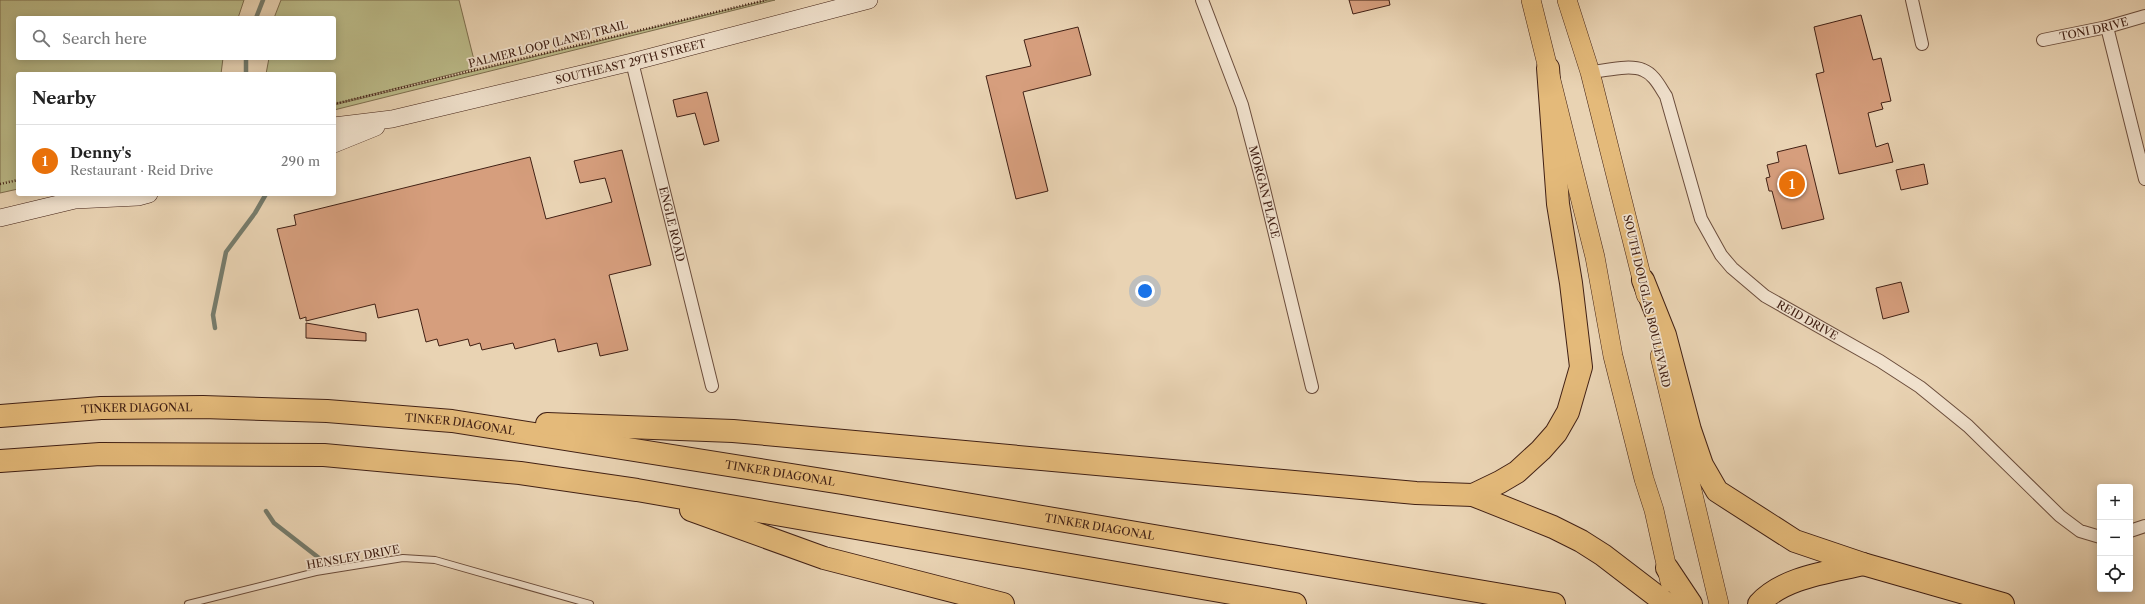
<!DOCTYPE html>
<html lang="en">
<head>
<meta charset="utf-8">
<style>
  body { margin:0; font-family:"Libre Caslon Text",serif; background:#f6f6f6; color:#222 }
  .controls { position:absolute; right:12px; bottom:12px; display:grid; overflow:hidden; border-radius:4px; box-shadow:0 2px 10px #0003 }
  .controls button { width:36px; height:36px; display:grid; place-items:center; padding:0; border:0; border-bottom:1px solid #e0e0e0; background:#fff; color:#222; font:20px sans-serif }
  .you { position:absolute; left:1145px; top:291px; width:14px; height:14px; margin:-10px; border:3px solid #fff; border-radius:50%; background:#1a73e8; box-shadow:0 0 0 6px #1a73e833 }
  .badge { display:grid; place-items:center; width:26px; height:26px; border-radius:50%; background:#d93025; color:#fff; font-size:13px; font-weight:700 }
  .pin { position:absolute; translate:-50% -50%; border:2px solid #fff; box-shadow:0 1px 4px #0006 }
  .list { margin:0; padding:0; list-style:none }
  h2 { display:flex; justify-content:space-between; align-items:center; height:52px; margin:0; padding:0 16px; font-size:17px }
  h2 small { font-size:13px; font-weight:400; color:#767676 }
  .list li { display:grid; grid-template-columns:26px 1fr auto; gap:12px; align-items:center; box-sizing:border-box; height:72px; padding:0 16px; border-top:1px solid #e0e0e0 }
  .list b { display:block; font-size:15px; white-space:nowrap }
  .list p { margin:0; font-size:13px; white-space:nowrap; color:#767676 }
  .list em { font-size:13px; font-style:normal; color:#767676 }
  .icon { flex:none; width:22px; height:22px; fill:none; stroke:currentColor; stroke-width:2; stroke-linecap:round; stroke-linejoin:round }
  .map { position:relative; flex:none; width:2145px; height:604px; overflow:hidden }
  .search { position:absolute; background:#fff; box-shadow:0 2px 10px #0003; left:16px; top:16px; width:320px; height:44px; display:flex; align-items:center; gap:10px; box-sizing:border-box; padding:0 14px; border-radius:4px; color:#767676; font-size:15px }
  .panel { position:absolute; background:#fff; box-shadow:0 2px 10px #0003; left:16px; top:72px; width:320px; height:124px; border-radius:4px }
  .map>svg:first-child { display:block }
  .green { fill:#bbbb89; stroke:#7e6e4e }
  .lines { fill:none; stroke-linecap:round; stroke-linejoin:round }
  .stream { stroke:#767c6c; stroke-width:4.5 }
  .building { fill:#d69e7d; stroke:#412014 }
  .service-casing { stroke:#6b4d3c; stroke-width:8 }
  .minor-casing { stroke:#6b4d3c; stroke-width:14 }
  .secondary-casing { stroke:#412014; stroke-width:18 }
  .primary-casing { stroke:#412014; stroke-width:20 }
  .motorway-casing { stroke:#412014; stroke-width:24 }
  .path { stroke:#412014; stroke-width:2.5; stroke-dasharray:1 2; stroke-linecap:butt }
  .service { stroke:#f1e2ce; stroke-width:6 }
  .minor { stroke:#f1e2ce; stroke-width:12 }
  .secondary { stroke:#f1e2ce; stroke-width:17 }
  .primary { stroke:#e4ba7a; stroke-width:19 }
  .motorway { stroke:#e4ba7a; stroke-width:22 }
  .labels { text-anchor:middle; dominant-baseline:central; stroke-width:3.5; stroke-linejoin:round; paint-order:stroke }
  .street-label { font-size:11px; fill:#412014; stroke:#f1e2ce }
</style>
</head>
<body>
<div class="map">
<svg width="2145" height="604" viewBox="0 0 2145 604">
  <rect width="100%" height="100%" fill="#e9d3b3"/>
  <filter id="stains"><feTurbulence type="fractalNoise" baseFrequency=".005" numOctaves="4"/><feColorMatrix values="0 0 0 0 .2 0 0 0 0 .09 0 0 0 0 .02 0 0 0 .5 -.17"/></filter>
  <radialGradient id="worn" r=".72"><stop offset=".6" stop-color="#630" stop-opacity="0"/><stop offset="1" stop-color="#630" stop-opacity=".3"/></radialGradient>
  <!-- green -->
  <path class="green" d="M0 0H244L238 18H18V58H223L221 74H18V189L0 193Z
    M281 0H459L476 68 334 104V74H266L269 58H334V18H274Z
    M768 0H775L334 110V105Z"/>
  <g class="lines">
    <!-- stream -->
    <path class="stream" d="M256 18 263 0
      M246 58V74
      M215 328 213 315 226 252 255 213 266 194
      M266 511 274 523 319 558"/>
  </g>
  <!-- building -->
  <path class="building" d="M1349 0H1389L1390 5 1353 14Z
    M1861 15 1873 60 1881 58 1891 101 1881 103 1883 109 1868 113 1876 147 1888 143 1893 162 1839 174 1816 74 1824 72 1814 27Z
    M1078 27 1091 75 1023 92 1048 191 1016 199 986 76 1031 66 1024 40Z
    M707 92 719 141 704 145 695 113 677 117 673 100Z
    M1806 145 1824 219 1782 229 1772 191H1769L1766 178 1770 177 1767 165 1779 162 1777 152Z
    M622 150 651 265 609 275 628 350 600 356 597 343 558 352 555 339 515 349 513 343 482 350 480 343 470 346 468 339 439 346 437 339 426 342 418 309 378 318 375 304 306 321V317L300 319 277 229 296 225 294 215 530 157 546 219 612 202 605 178 580 183 574 161Z
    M1924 164 1928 184 1901 190 1896 170Z
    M1901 282 1909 312 1883 319 1876 288Z
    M306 323 366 333V341L306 338Z"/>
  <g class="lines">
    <!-- service casing -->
    <g class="service-casing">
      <path id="service" d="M188 604 316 572 403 558 435 560 590 604"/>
    </g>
    <!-- minor casing -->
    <g class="minor-casing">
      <g id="minor">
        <path id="s1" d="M1202 0 1242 105 1263 185 1312 387"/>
        <path d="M1912 0 1922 44"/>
        <path d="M2107 27 2145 179"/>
        <path id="s2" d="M2043 40 2107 27 2145 16"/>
        <path id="s3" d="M632 62 712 386"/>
        <path id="s4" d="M1590 72C1605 71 1629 64 1643 70 1654 74 1660 87 1666 96L1701 219 1721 255 1732 268 1765 296 1880 361 1920 387 1968 426 2060 516 2080 531 2100 537"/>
        <path d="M2130 531 2145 526"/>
      </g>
    </g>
    <!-- secondary casing -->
    <g class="secondary-casing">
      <g id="secondary">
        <path id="s5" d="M334 126 392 119 632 62 869 0"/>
        <path d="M334 144 376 127"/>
        <path d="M0 218 75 200 138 197 149 194"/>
      </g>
    </g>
    <!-- primary casing -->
    <g class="primary-casing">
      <path id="primary" d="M1531 0 1595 257 1613 356 1644 479 1654 510 1670 582
        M1567 0 1590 72 1646 295
        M1660 356 1719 604"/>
    </g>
    <!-- motorway casing -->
    <g class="motorway-casing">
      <g id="motorway">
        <path d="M1643 280 1665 335 1690 430 1702 465 1717 491 1795 541 1863 564 2003 604"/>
        <path id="s6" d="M0 416 101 408 203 407 327 411 452 421 842 483 1554 604"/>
        <path d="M547 424 733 431 1416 493 1473 495 1553 527 1581 541 1603 555 1667 604"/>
        <path d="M0 461 100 454 324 455 520 473 637 490 1295 604"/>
        <path d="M1473 495 1500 482 1517 472 1541 450 1556 433 1568 412 1581 367 1571 283 1558 204 1548 68"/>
        <path d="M691 510 824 558 1003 604"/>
        <path d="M1667 568 1691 604"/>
        <path d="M1759 604C1783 577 1830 572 1863 564"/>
      </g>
    </g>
    <!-- path -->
    <path class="path" d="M334 104 766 0
      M0 184 18 180"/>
    <!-- service -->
    <use href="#service" class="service"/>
    <!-- minor -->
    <use href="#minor" class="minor"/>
    <!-- secondary -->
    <use href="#secondary" class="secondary"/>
    <!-- primary -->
    <use href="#primary" class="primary"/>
    <!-- motorway -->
    <use href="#motorway" class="motorway"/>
  </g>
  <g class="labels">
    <!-- street labels -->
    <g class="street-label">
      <text stroke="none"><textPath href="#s2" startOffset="52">TONI DRIVE</textPath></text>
      <text transform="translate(548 44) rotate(-14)">PALMER LOOP (LANE) TRAIL</text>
      <text stroke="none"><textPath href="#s5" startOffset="304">SOUTHEAST 29TH STREET</textPath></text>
      <text stroke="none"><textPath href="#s1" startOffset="202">MORGAN PLACE</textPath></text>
      <text stroke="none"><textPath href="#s3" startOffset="167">ENGLE ROAD</textPath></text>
      <text transform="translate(1647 301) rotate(77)">SOUTH DOUGLAS BOULEVARD</text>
      <text stroke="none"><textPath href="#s4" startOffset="367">REID DRIVE</textPath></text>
      <text stroke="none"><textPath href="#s6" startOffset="137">TINKER DIAGONAL</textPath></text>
      <text stroke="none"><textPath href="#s6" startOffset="461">TINKER DIAGONAL</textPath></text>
      <text stroke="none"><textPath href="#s6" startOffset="785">TINKER DIAGONAL</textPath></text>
      <text stroke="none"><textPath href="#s6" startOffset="1109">TINKER DIAGONAL</textPath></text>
      <text transform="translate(353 557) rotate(-10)">HENSLEY DRIVE</text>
    </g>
  </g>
  <rect width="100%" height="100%" filter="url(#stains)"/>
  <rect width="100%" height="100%" fill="url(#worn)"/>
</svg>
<div class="controls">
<button>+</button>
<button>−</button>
<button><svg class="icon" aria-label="locate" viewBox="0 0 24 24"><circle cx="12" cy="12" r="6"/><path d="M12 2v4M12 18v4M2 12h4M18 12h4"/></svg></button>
</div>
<div class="you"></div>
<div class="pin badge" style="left:1792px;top:184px;background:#e8710a">1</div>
<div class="search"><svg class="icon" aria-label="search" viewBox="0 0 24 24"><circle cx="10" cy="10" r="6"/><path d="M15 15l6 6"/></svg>Search here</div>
<section class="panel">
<h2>Nearby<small></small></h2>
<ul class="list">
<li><span class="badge" style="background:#e8710a">1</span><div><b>Denny's</b><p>Restaurant · Reid Drive</p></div><em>290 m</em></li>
</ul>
</section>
</div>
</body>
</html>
